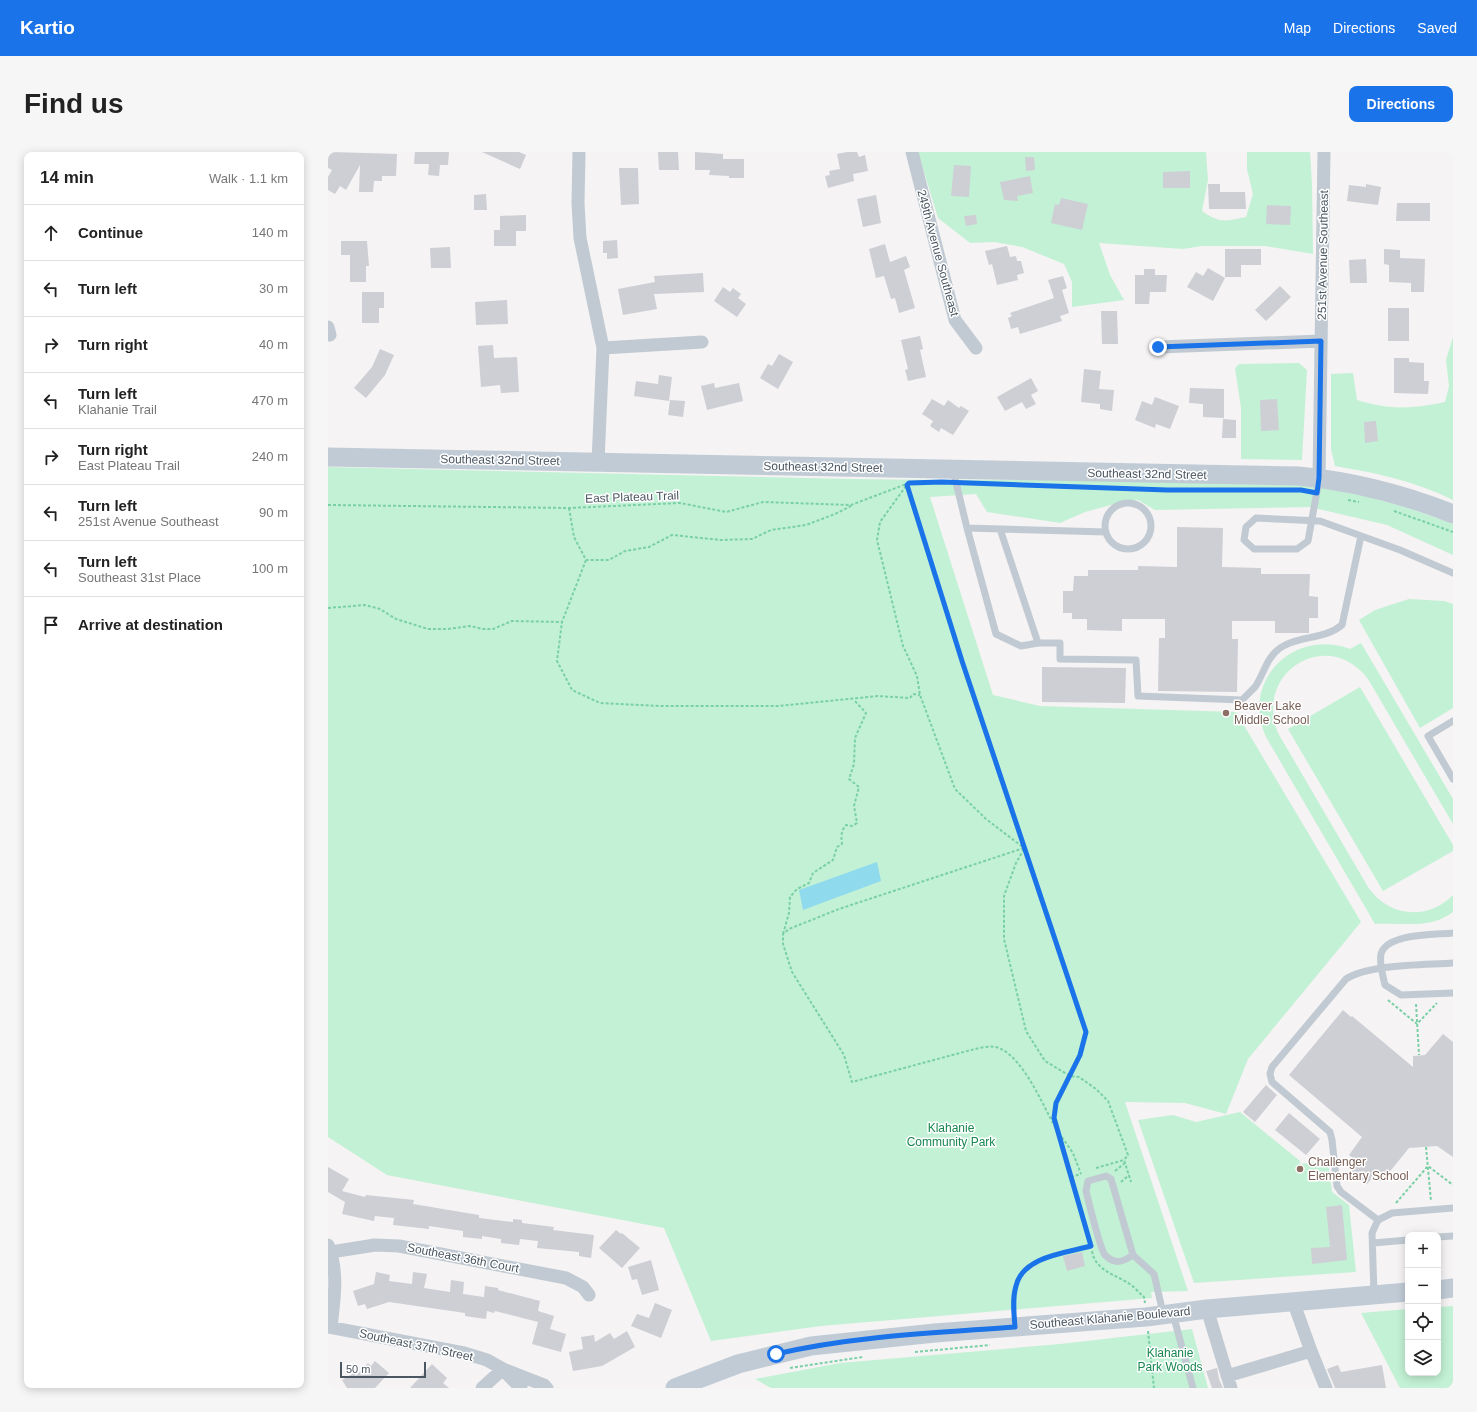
<!DOCTYPE html>
<html lang="en">
<head>
<meta charset="utf-8">
<style>
  body { margin:0; font-family:Arial,sans-serif; background:#f6f6f6; color:#222 }
  .controls { position:absolute; right:12px; bottom:12px; display:grid; overflow:hidden; border-radius:8px; box-shadow:0 2px 10px #0003 }
  .controls button { width:36px; height:36px; display:grid; place-items:center; padding:0; border:0; border-bottom:1px solid #e0e0e0; background:#fff; color:#222; font:20px sans-serif }
  .scale { position:absolute; left:12px; bottom:10px; width:86px; box-sizing:border-box; padding-left:4px; border:2px solid #4a5661; border-top:0; font-size:11px; line-height:14px; white-space:nowrap; color:#4a5661; -webkit-text-stroke:3px #fff; paint-order:stroke }
  .stop { position:absolute; width:12px; height:12px; margin:-9px; border:3px solid #1a73e8; border-radius:50%; background:#fff }
  .stop.end { background:#1a73e8; border-color:#fff; box-shadow:0 1px 4px #0008 }
  .list { margin:0; padding:0; list-style:none }
  h2 { display:flex; justify-content:space-between; align-items:center; height:52px; margin:0; padding:0 16px; font-size:17px }
  h2 small { font-size:13px; font-weight:400; color:#767676 }
  .list li { display:grid; grid-template-columns:26px 1fr auto; gap:12px; align-items:center; box-sizing:border-box; height:56px; padding:0 16px; border-top:1px solid #e0e0e0 }
  .list b { display:block; font-size:15px; white-space:nowrap }
  .list p { margin:0; font-size:13px; white-space:nowrap; color:#767676 }
  .list em { font-size:13px; font-style:normal; color:#767676 }
  .icon { flex:none; width:22px; height:22px; fill:none; stroke:currentColor; stroke-width:2; stroke-linecap:round; stroke-linejoin:round }
  .map { position:relative; flex:none; width:1125px; height:1236px; overflow:hidden; border-radius:8px }
  header { display:flex; align-items:center; gap:24px; box-sizing:border-box; height:56px; padding:0 20px; background:#1a73e8; color:#fff }
  header strong { font-size:19px }
  nav { display:flex; gap:22px; margin-inline-start:auto; font-size:14px }
  .intro { display:flex; align-items:center; justify-content:space-between; box-sizing:border-box; height:96px; padding:0 24px }
  h1 { margin:0; font-size:28px }
  .button { padding:10px 18px; border-radius:8px; background:#1a73e8; color:#fff; font-size:14px; font-weight:700 }
  main { display:flex; gap:24px; padding:0 24px }
  aside { flex:1; background:#fff; border-radius:8px; box-shadow:0 2px 10px #0003 }
  .map>svg:first-child { display:block }
  .green { fill:#c3f1d5 }
  .water { fill:#90daee }
  .building { fill:#cdcfd5 }
  .lines { fill:none; stroke-linecap:round; stroke-linejoin:round }
  .path { stroke:#7ad0a6; stroke-width:2; stroke-dasharray:3 2; stroke-linecap:butt }
  .lane { stroke:#c1cad2; stroke-width:7 }
  .street { stroke:#c1cad2; stroke-width:13 }
  .secondary { stroke:#c1cbd6; stroke-width:19 }
  .route { stroke:#1a73e8; stroke-width:5 }
  .education-dot { fill:#8d6e63; stroke:#fff; stroke-width:1.5 }
  .labels { text-anchor:middle; dominant-baseline:central; stroke-width:3; stroke-linejoin:round; paint-order:stroke }
  .street-label { font-size:12px; fill:#4a5661; stroke:#fff }
  .education-label { font-size:12px; fill:#785e54; stroke:#fff; text-anchor:start }
  .park-label { font-size:12px; fill:#17864f; stroke:#fff }
</style>
</head>
<body>
<header>
<strong>Kartio</strong>
<nav><a>Map</a><a>Directions</a><a>Saved</a></nav>
</header>
<div class="intro"><h1>Find us</h1><a class="button">Directions</a></div>
<main>
<aside>
<h2>14 min<small>Walk · 1.1 km</small></h2>
<ul class="list">
<li><svg class="icon" aria-label="ahead" viewBox="0 0 24 24"><path d="M12 20V5M6 11l6-6 6 6"/></svg><div><b>Continue</b></div><em>140 m</em></li>
<li><svg class="icon" aria-label="left" viewBox="0 0 24 24"><path d="M17 20v-9H6M10 6l-5 5 5 5"/></svg><div><b>Turn left</b></div><em>30 m</em></li>
<li><svg class="icon" aria-label="right" viewBox="0 0 24 24"><path d="M7 20v-9h11M14 6l5 5-5 5"/></svg><div><b>Turn right</b></div><em>40 m</em></li>
<li><svg class="icon" aria-label="left" viewBox="0 0 24 24"><path d="M17 20v-9H6M10 6l-5 5 5 5"/></svg><div><b>Turn left</b><p>Klahanie Trail</p></div><em>470 m</em></li>
<li><svg class="icon" aria-label="right" viewBox="0 0 24 24"><path d="M7 20v-9h11M14 6l5 5-5 5"/></svg><div><b>Turn right</b><p>East Plateau Trail</p></div><em>240 m</em></li>
<li><svg class="icon" aria-label="left" viewBox="0 0 24 24"><path d="M17 20v-9H6M10 6l-5 5 5 5"/></svg><div><b>Turn left</b><p>251st Avenue Southeast</p></div><em>90 m</em></li>
<li><svg class="icon" aria-label="left" viewBox="0 0 24 24"><path d="M17 20v-9H6M10 6l-5 5 5 5"/></svg><div><b>Turn left</b><p>Southeast 31st Place</p></div><em>100 m</em></li>
<li><svg class="icon" aria-label="arrive" viewBox="0 0 24 24"><path d="M6 21V4h12l-3 4 3 4H6"/></svg><div><b>Arrive at destination</b></div></li>
</ul>
</aside>
<div class="map">
<svg width="1125" height="1236" viewBox="0 0 1125 1236">
  <rect width="100%" height="100%" fill="#f5f3f3"/>
  <!-- green -->
  <path class="green" d="M590 0H878L880 28 874 59C892 72 898 69 918 65L925 42 919 17V0H982L984 32 985 102 937 94H874L855 97 771 91 782 123 796 148 744 155V130L736 112 694 95 666 90 642 91 610 66Z
    M1125 185V348C1087 329 1048 321 1007 314L1003 297V222L1025 221 1029 248C1060 258 1086 257 1117 250L1121 234 1118 208Z
    M971 211 979 218 974 308 913 307V256L907 216 911 212Z
    M0 315 522 327C622 329 721 326 821 328 863 328 905 327 947 330 1008 334 1068 350 1125 372V403L1059 373 982 355 827 358 810 348 786 352 757 360 732 371 659 360 648 342 602 345 665 543 712 554 908 560 1033 770 920 907 898 962 857 951 797 950 860 1139 823 1140 824 1146 493 1174 383 1189 336 1076 59 1023 0 985Z
    M1081 447 1116 449 1125 452V556L1092 576 1031 468 1047 458Z
    M1033 491 1125 647V672L1040 527C1000 474 925 520 950 581L1040 735C1060 765 1100 769 1125 743V760C1101 778 1075 770 1047 772L938 585C912 529 966 476 1022 497Z
    M1032 535 1125 693V699L1055 739 960 577Z
    M912 960 972 1009V1012L1000 1009 1004 1040 1021 1053 1028 1120 866 1131 810 968 845 963 868 970Z
    M1125 1154V1236H1072L1033 1161 1080 1157V1221H1110V1155Z
    M864 1177 880 1236H443L427 1227 512 1211 732 1192Z"/>
  <!-- water -->
  <path class="water" d="M549 710 553 729 475 758 471 738Z"/>
  <!-- building -->
  <path class="building" d="M3 0 69 2 68 24H54V29H46L45 40H31L32 13 18 38 12 34 7 42 0 38V25L4 18 0 16V5Z
    M87 0H121L120 13H112L111 24 100 23 101 12H86Z
    M154 0H191L198 3 192 17Z
    M330 0H350L351 18H331Z
    M367 0 395 2V7H416V26H401V24L381 23 382 18H367Z
    M519 0H529L531 5 537 3 540 19 525 22 526 29 500 36 497 24 502 23 501 19 512 17 509 2Z
    M697 5H706L707 18 698 19Z
    M626 13 643 14 641 45 623 44Z
    M291 16H310L311 52 293 53Z
    M862 19V36H835V20Z
    M702 24 705 41 689 44 690 49 676 48 672 30Z
    M880 32H892V40H917L918 57H881Z
    M1038 32 1053 35 1050 53 1019 49 1021 33 1038 35Z
    M158 42 159 58H146V43Z
    M548 43 553 71 535 75 529 47Z
    M733 46 760 52 754 78 723 71 727 52 731 53Z
    M1069 51H1102V69H1068Z
    M939 53 963 54 962 73 938 72Z
    M198 63V79H188V94H166V78H172V64Z
    M648 63 649 72 638 74 636 64Z
    M289 88 290 106 279 107V101H275V89Z
    M13 89H39L41 114H38V130H22V103H13Z
    M557 92 562 110 578 104 582 115 576 118 587 156 571 161 567 146 563 147 556 124 548 126 541 97Z
    M679 94 682 105 688 104 689 109H693L696 121 689 123 690 128 669 133 664 112 661 113 657 99Z
    M122 95 123 116H103L102 96Z
    M897 97H933V113H913V125H897Z
    M1056 97 1072 98V106L1097 107 1096 140H1083V131L1061 130V113L1056 112Z
    M1038 107 1039 131H1022L1021 108Z
    M880 116 897 126 885 149 859 135 868 120 875 124Z
    M816 117H827V123H839L838 140H822L821 152H807V123H816Z
    M375 121 376 140 326 142 329 157 295 163 290 137 327 130 326 124Z
    M735 124 739 136 734 138 741 161 732 164 734 169 692 182 690 175 683 177 680 166 684 164 682 161 726 146 720 128Z
    M952 134 963 145 938 169 927 158Z
    M395 135 402 140 405 136 413 142 410 146 418 152 409 165 386 149Z
    M34 140H56V156H51V171H34Z
    M179 148 180 172 148 173 147 150Z
    M1060 156H1081V189H1060Z
    M773 159H789L790 192H774Z
    M592 184 595 197 592 198 598 225 580 229 577 218 580 217 573 188Z
    M165 193 166 206 189 205 191 240 173 241 172 233 153 235 150 194Z
    M52 197 66 203 57 223 38 246 26 236 44 215Z
    M451 202 465 210 450 237 432 226 440 212 444 214Z
    M1066 206H1081V210L1096 211V229H1101L1100 242 1066 241Z
    M756 217 773 219 771 237 786 238 784 259 772 257V252L753 250Z
    M331 223 344 225 341 249 306 244 308 229 330 232Z
    M703 226 710 239 703 243 708 252 698 257 694 250 677 259 669 245Z
    M386 231 387 236 411 231 415 249 379 258 373 234Z
    M862 236 896 237V266L875 265V252L861 251Z
    M827 245 851 254 842 277 828 272 827 276 807 268 814 249 824 253Z
    M604 247 616 254 620 248 631 256 633 254 641 259 625 283 613 276 611 280 602 274 605 269 594 262Z
    M949 247 951 278 933 279 932 248Z
    M342 248 357 249 355 265 340 263Z
    M895 267 908 268V286H894Z
    M1048 269 1050 289 1037 291 1036 270Z
    M849 375 895 376 894 415 933 416V422H982L981 444 990 445V466H981V481H947V469H904V487H910L909 540 830 539 831 486H837V467H794V479L759 478V467H744V461H735V439H745L746 424H760V418H810V414L849 415Z
    M714 515 798 516 797 551 714 550Z
    M1015 858 1023 865 1024 864 1085 915V904L1097 903 1115 882 1125 890V1005L1109 994 1081 996 1059 1023 1052 1029 1046 1024 1039 1032 1020 1016 1027 1008 1021 1003 1034 985 961 923Z
    M938 933 949 943 927 970 915 960Z
    M961 961 992 987 978 1003 947 978Z
    M0 1015 21 1027 14 1039 37 1045 38 1043 86 1048 85 1052 151 1063V1066L185 1070V1067L194 1068V1071L226 1075 225 1078 266 1083 263 1106 251 1104V1100L209 1096 210 1089 192 1087 191 1093 173 1091V1087L154 1084V1087L135 1085V1079L101 1074V1077L65 1073 66 1066 47 1064 46 1069 14 1062 17 1050 0 1040Z
    M1014 1053 1019 1108 984 1112 983 1096 1002 1095 998 1055Z
    M288 1078 293 1082 294 1081 312 1096 294 1116 271 1096Z
    M754 1100 757 1114 739 1119 735 1104Z
    M323 1108 331 1138 314 1143 309 1127 304 1128 300 1115Z
    M48 1120 62 1123 61 1129 84 1132 85 1120 99 1122 96 1136 122 1140 123 1128 136 1130 135 1142 156 1145 157 1134 170 1136V1138L212 1149 210 1159 226 1164 222 1177 238 1182 233 1200 204 1192 210 1170 167 1159 166 1161 159 1159 158 1167 137 1164V1161L61 1150 39 1157 37 1152 30 1154 25 1139 46 1132Z
    M327 1151 344 1158 333 1186 303 1174 309 1162 321 1166Z
    M299 1179 307 1195 274 1214 245 1219 241 1200 255 1197 253 1185 266 1183 267 1190 282 1181 286 1187Z
    M47 1209 61 1221 47 1236H19L14 1228 26 1221 28 1224 40 1211 43 1214Z
    M104 1212 119 1226 115 1231 121 1236H82Z
    M1010 1213 1013 1220 1054 1213 1058 1236H1007L999 1217Z
    M889 1216 891 1227 895 1236H884L878 1219Z"/>
  <g class="lines">
    <!-- path -->
    <path class="path" d="M579 333 634 509 758 880 752 903 728 951 726 966 749 1047
      M578 334 552 370 549 388 575 494 589 524 592 543 627 637 658 667 696 696
      M825 337 856 338
      M1020 348 1031 350
      M0 353 241 356 352 351 398 360 435 350 523 353 581 331
      M241 356 246 385 258 408H281L297 399 321 395 344 383 393 388 424 387 443 378 478 373 507 362 523 354
      M1066 359 1125 380
      M258 408 234 470 229 509 244 538 272 551 333 554H450L550 544 582 546 585 542 592 543
      M0 456 37 453 52 457 68 467 100 477H120L142 474 155 477H165L184 469 234 470
      M696 696 511 757 461 777 455 782V792L464 820 516 903 524 930 643 898C652 896 664 892 673 897 696 908 715 953 727 975
      M696 697 688 711 676 744V787L698 879 717 909 742 924 751 925 768 937 780 949 800 1003 796 1008
      M455 782 461 761 462 745 469 737 481 731 485 721 505 708 509 695 514 692C513 684 513 679 518 673L524 674 529 671 526 654 531 635 521 627 526 612 527 586 538 561 526 548
      M1060 848 1089 872 1109 851
      M1088 852 1091 903
      M731 981 745 1001 753 1022
      M1098 995 1103 1049
      M768 1016 796 1008 803 1030
      M787 1019 797 1011
      M743 1025 753 1022
      M793 1030 801 1023
      M1068 1051 1100 1014 1125 1033
      M764 1099C767 1118 786 1122 800 1131 806 1134 811 1141 816 1145L817 1151
      M686 1160C686 1148 685 1131 693 1121 705 1105 745 1099 763 1094
      M820 1179 826 1236
      M587 1200 662 1193
      M462 1216 535 1205"/>
    <!-- lane -->
    <path class="lane" d="M625 318 639 376 668 482 693 494 710 491H732V507L808 508 810 544 914 548C918 544 923 539 927 535 936 522 938 506 952 496 971 483 996 488 1014 473L1033 384
      M991 328 980 389 969 397H926L916 388 918 375 928 366 992 369 1072 398 1125 421
      M777 374a23 23 0 1 1 46 0a23 23 0 1 1-46 0Z
      M639 376 778 380
      M672 377 710 491
      M1125 569 1100 584 1125 627
      M1125 781C1107 783 1059 781 1053 802 1051 811 1055 824 1057 833L1073 843 1125 841
      M1050 1068 1013 1040 1009 1034 1004 988 1002 980 944 930 942 922 944 915 1018 827C1040 812 1097 813 1125 811
      M1110 1085 1125 1084
      M1045 1091 1080 1088
      M805 1103C795 1110 787 1113 777 1103 772 1097 761 1051 758 1039L760 1029 778 1024 783 1027 805 1103 826 1122 835 1161
      M1046 1142 1044 1081 1050 1068 1064 1061 1125 1056
      M845 1162 865 1236"/>
    <!-- street -->
    <path class="street" d="M251 0 250 51 252 86 275 196 270 310
      M584 0 627 168 648 196
      M0 175 2 183
      M831 195 993 189
      M275 196 374 190
      M991 326 996 0
      M0 1093C11 1119 6 1149 3 1175
      M3 1100 47 1093 71 1094 238 1126 255 1135 261 1143
      M965 1149 983 1199
      M879 1157 903 1236
      M0 1175 136 1201 159 1208 175 1217 216 1233 219 1236
      M177 1220 193 1236
      M899 1224 983 1199 998 1236
      M154 1236 175 1217"/>
    <!-- secondary -->
    <path class="secondary" d="M0 305 970 324C1023 329 1075 342 1125 362
      M1110 1138 1125 1136
      M347 1236 410 1212 483 1194 607 1181 818 1165 879 1157 1080 1140"/>
  </g>
  <g class="lines">
    <!-- route -->
    <path class="route" d="M448 1202C526 1184 607 1181 687 1175 686 1162 684 1147 688 1134 695 1104 738 1101 763 1094L726 966 728 951 752 903 758 880 634 509 579 333 581 331 614 330 839 338H973L989 341 991 326 993 189 830 195"/>
  </g>
  <!-- markers -->
  <g class="education-dot">
    <circle cx="898" cy="561" r="4"/>
    <circle cx="972" cy="1017" r="4"/>
  </g>
  <g class="labels">
    <!-- street labels -->
    <g class="street-label">
      <text transform="translate(610 101) rotate(75)">249th Avenue Southeast</text>
      <text transform="translate(995 103) rotate(-89)">251st Avenue Southeast</text>
      <text transform="translate(172 308) rotate(1)">Southeast 32nd Street</text>
      <text transform="translate(495 315) rotate(1)">Southeast 32nd Street</text>
      <text transform="translate(819 322) rotate(1)">Southeast 32nd Street</text>
      <text transform="translate(304 345) rotate(-2)">East Plateau Trail</text>
      <text transform="translate(135 1106) rotate(11)">Southeast 36th Court</text>
      <text transform="translate(782 1166) rotate(-5)">Southeast Klahanie Boulevard</text>
      <text transform="translate(88 1193) rotate(12)">Southeast 37th Street</text>
    </g>
    <!-- education labels -->
    <g class="education-label">
      <text x="906" y="554">Beaver Lake<tspan x="906" dy="14">Middle School</tspan></text>
      <text x="980" y="1010">Challenger<tspan x="980" dy="14">Elementary School</tspan></text>
    </g>
    <!-- park labels -->
    <g class="park-label">
      <text x="623" y="976">Klahanie<tspan x="623" dy="14">Community Park</tspan></text>
      <text x="842" y="1201">Klahanie<tspan x="842" dy="14">Park Woods</tspan></text>
    </g>
  </g>
</svg>
<div class="controls">
<button>+</button>
<button>−</button>
<button><svg class="icon" aria-label="locate" viewBox="0 0 24 24"><circle cx="12" cy="12" r="6"/><path d="M12 2v4M12 18v4M2 12h4M18 12h4"/></svg></button>
<button><svg class="icon" aria-label="layers" viewBox="0 0 24 24"><path d="M12 4l9 5-9 5-9-5zM3 14l9 5 9-5"/></svg></button>
</div>
<div class="scale">50 m</div>
<div class="stop" style="left:448px;top:1202px"></div>
<div class="stop end" style="left:830px;top:195px"></div>
</div>
</main>
</body>
</html>
